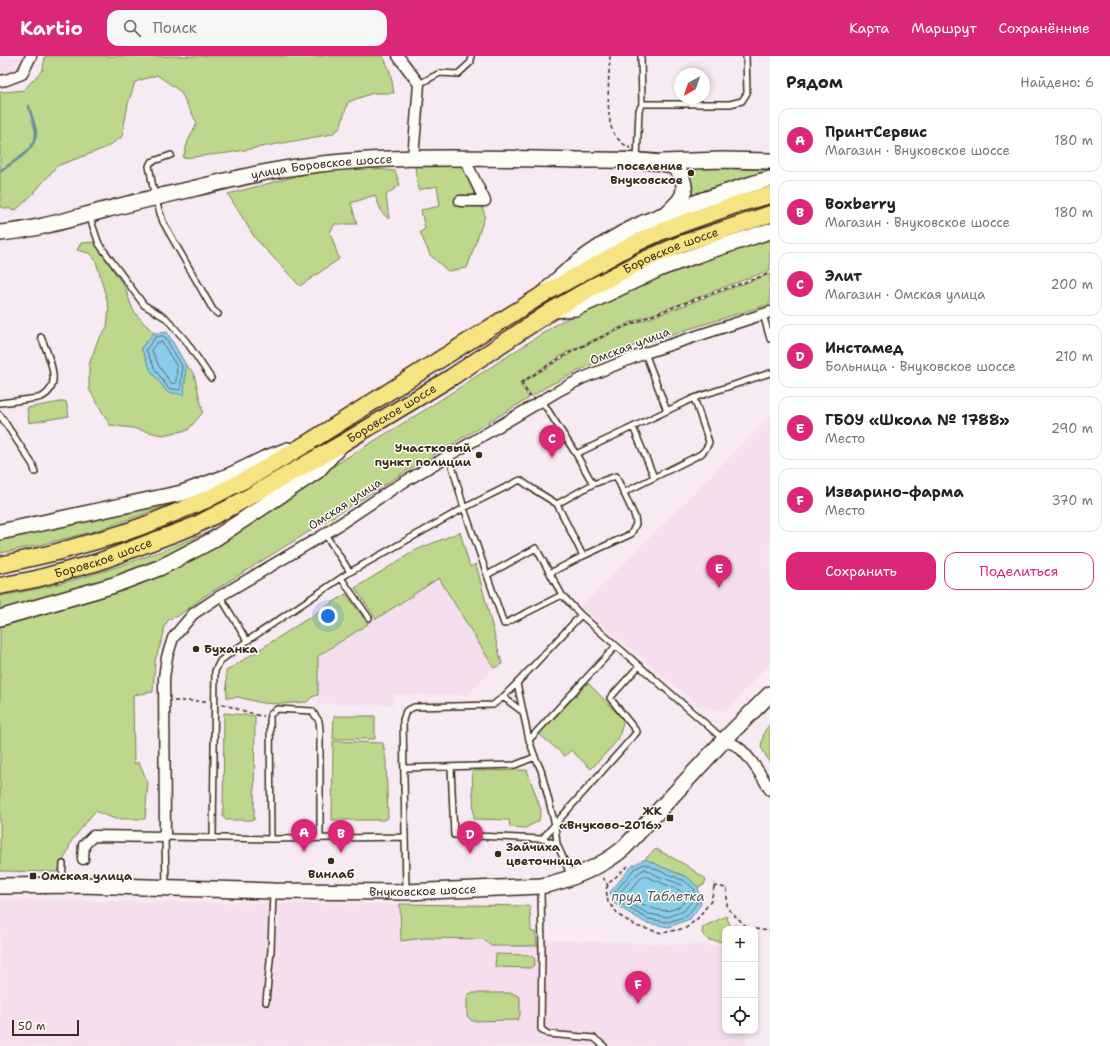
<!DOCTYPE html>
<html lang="ru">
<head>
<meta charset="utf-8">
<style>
  body { margin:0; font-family:"Shantell Sans",sans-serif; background:#f6f6f6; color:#222 }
  .controls { position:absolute; right:12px; bottom:12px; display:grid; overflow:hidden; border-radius:8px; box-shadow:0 2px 6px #0003 }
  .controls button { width:36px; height:36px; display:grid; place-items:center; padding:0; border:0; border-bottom:1px solid #e0e0e0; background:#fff; color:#222; font:20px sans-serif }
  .compass { position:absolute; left:674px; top:12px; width:36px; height:36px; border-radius:50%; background:#fff; box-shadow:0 2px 6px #0003; rotate:220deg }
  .scale { position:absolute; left:12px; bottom:10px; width:67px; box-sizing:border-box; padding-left:4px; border:2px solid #3b2a1e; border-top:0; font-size:11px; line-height:14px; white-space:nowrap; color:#3b2a1e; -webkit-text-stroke:3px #fdfcf7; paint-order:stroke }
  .you { position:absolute; left:328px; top:560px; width:14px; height:14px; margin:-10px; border:3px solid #fff; border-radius:50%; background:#1a73e8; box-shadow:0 0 0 6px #1a73e833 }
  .badge { display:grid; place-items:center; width:26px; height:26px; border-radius:50%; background:#db2777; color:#fff; font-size:13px; font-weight:700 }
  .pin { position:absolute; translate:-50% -33px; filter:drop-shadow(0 1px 2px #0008) }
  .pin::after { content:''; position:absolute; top:21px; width:14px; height:12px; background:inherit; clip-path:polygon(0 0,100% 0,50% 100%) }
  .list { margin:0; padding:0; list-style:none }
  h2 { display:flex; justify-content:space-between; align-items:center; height:52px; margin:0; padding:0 16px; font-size:17px }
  h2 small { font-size:13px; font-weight:400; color:#767676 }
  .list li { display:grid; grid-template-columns:26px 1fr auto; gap:12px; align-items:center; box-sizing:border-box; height:64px; margin:0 8px 8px; padding:0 8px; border:1px solid #e0e0e0; border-radius:12px }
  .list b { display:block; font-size:15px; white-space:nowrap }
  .list p { margin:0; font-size:13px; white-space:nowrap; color:#767676 }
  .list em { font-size:13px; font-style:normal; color:#767676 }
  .actions { display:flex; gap:8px; padding:12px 16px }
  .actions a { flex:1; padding:9px 0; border:1px solid #db2777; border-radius:12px; text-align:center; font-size:14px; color:#db2777 }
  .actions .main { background:#db2777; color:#fff }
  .icon { flex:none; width:22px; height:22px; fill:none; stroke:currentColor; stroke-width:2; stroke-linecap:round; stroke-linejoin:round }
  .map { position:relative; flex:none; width:770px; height:990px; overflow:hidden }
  header { display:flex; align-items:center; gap:24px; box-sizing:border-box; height:56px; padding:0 20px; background:#db2777; color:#fff }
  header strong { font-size:19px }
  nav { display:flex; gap:22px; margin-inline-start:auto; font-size:14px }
  .search { width:280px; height:36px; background:#f6f6f6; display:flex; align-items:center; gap:10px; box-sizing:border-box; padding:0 14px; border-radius:12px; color:#767676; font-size:15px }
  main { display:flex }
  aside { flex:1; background:#fff }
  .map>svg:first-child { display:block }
  .built { fill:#f5deee }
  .green { fill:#bdd78d; stroke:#7c8056 }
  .water { fill:#89cdea; stroke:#6a8c98 }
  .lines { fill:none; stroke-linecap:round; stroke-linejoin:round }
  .shore { stroke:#5a6b70; stroke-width:1 }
  .stream { stroke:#6a8c98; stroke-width:2.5 }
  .lane-casing { stroke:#3b2a1e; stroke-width:8 }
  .street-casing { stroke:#3b2a1e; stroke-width:13 }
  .secondary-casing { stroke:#3b2a1e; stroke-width:18 }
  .primary-casing { stroke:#3b2a1e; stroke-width:19 }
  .path { stroke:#3b2a1e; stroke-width:1.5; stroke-dasharray:4 3; stroke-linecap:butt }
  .lane { stroke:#fdfcf7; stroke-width:5 }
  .street { stroke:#fdfcf7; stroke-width:10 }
  .secondary { stroke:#fdfcf7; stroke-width:15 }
  .primary { stroke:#f6e381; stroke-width:16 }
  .poi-dot { fill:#3b2a1e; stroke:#fdfcf7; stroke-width:1.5 }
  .labels { text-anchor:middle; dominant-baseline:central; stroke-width:3; stroke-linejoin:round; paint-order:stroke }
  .poi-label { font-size:12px; font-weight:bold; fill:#3b2a1e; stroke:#fdfcf7; text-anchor:end }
  .street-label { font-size:12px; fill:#3b2a1e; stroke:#fdfcf7 }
  .water-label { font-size:13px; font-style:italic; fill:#525b5b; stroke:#fdfcf7 }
</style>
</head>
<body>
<header>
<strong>Kartio</strong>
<div class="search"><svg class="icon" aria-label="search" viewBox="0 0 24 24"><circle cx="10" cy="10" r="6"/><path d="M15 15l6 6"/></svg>Поиск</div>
<nav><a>Карта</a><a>Маршрут</a><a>Сохранённые</a></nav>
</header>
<main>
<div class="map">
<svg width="770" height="990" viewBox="0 0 770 990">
  <rect width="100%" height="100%" fill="#f8eaf2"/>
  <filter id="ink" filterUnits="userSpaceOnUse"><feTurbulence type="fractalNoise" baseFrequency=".025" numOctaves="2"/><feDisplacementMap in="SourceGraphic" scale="8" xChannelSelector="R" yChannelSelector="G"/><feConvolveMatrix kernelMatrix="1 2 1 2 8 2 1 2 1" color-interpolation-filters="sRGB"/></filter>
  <g filter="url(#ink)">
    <!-- built -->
    <path class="built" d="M0 0H23L11 18H0Z
      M770 360V606L727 655 698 649 581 551Z
      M439 522 494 612 468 639 394 638 393 649 318 648V600Z
      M0 844 530 850 531 883 725 890V975H747L746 990H0Z"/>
    <!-- green -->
    <path class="green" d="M45 0H383L390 15 394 37H373L348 46 340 72 332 78 228 97 183 102 188 85 197 67 180 35 157 19 135 26 128 48 122 81 105 92 57 110 32 139 16 154 0 151V35L4 36 24 34 43 13Z
      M464 108 480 144 485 160 467 212 448 215 430 199 420 176 425 173 421 154 440 150 437 130 418 134 415 110Z
      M356 111 395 115 400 129 386 139 389 163 382 157 375 139 351 147 357 168H335L330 176 339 203 300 230 255 182 228 138 305 118Z
      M684 111 770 114V115L752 120 690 141 691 134Z
      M770 181V214L629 267 564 298 519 327 529 342 410 413 205 540 178 560 169 563 164 571V577L155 605 153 636 133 639 134 708 138 706 140 709 148 727 145 763H115L95 755 70 787 69 792 58 816 0 815V571L103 541 150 522 204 497 227 483 338 407 428 352 560 266 580 256 698 204Z
      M95 186 125 232 133 254 142 265 154 277 141 292 184 338 186 309 194 318 203 356 188 374 162 379 132 372 110 369 89 333V309L97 286 107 271 109 252 96 205 89 197 77 194 81 187Z
      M770 218V248L627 292 572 318 546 331 531 341 522 327 576 294 628 270Z
      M66 345 69 360 29 367 27 352Z
      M172 448 95 475 35 490 0 497V483L157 450Z
      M211 475C186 490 160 504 132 515 89 531 44 541 0 554V540C48 532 96 519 142 502 166 494 188 484 211 475Z
      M460 476 470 511 476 508 502 608 494 612 439 522 376 563 355 532 416 494Z
      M346 538 368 568 318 600V639L312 641 307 646 278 648 262 647 238 641 227 642 226 615Z
      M588 627 624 664 618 684 591 713 571 694 565 700 539 678Z
      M224 657 255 660 254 764H226L223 761Z
      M334 660H375V683H333Z
      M770 668V707L761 691 764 676Z
      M333 685 383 687 386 705 388 762 384 764H332Z
      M527 714 541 754 539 765 525 772 510 771 509 764 474 763 472 715Z
      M656 793 684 808 706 823 704 829 698 831 687 821 662 811 645 803Z
      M400 848 530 850 531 876H535L536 880 537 890H491L483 883 424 882 401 885Z
      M726 860 731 871 736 869 738 873H725V886L708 884 702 877 703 871Z
      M496 898 529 899 534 902 535 905 534 909 531 912 495 911Z
      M472 937H512L520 941V959L518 964 472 965 467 960V942L468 938Z"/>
    <!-- water -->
    <path class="water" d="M167 276 186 309 184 339 167 336 151 315 141 292 154 277Z
      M645 803 662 811 687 821 698 831 701 848 690 863 669 871 646 867 624 854 615 848 610 836 632 810Z"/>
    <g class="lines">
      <!-- shore -->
      <path class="shore" d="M163 280 165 281 182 310 181 332 179 334 168 332 155 313 146 294 147 292 156 281Z
        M158 286H162L177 311 176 326 175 328 171 327 159 310 152 295V293Z
        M645 808 660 815 685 825 694 833 697 847 687 860 668 866 648 863 626 851 618 845 615 838V836L634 813Z
        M645 813 658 820 682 829 689 836 691 846 684 855 667 861 649 858 628 847 622 842 620 837C627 828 635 818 645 813Z
        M645 820 679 834 684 839 685 845C670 864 644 851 628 839V837L641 822Z"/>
      <!-- stream -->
      <path class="stream" d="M0 115C12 107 36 94 36 77 36 72 30 56 29 50"/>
      <!-- lane casing -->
      <g class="lane-casing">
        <path id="lane" d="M419 28 440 17 458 18 471 6V0
          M642 48H730L742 45 747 37 746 0
          M171 99 151 106 149 110 155 142 163 166 213 254 218 258
          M637 104 639 54 642 48 641 0
          M89 159 99 188 144 249 166 262 186 285 211 322
          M763 258 770 283
          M645 297 667 355
          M542 345 576 398 694 342 770 317
          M0 347 38 342C66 334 48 298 41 281
          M0 359 33 409 35 416
          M633 371 654 421
          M576 398 593 428 557 448 583 500 631 478 636 468 635 461 616 420 593 428
          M449 399 464 452 504 568 562 539
          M623 437 701 398C705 394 708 391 709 386L694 342
          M325 478 350 516 341 522
          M350 516 464 452 520 424 533 433 557 448
          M550 517 583 500
          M487 519 536 492 562 539 581 559 723 683
          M581 559 517 627 529 684 616 590
          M247 585 341 522 369 562
          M503 641 523 656
          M535 701 541 714 555 769 557 788 571 820
          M451 711 454 779 542 783 637 676 610 642 639 610
          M404 712 515 709 535 701 529 684
          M213 781 215 615 220 605 247 585 220 540
          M271 783 270 659 277 653 312 655 319 665 320 675V782
          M542 783 557 788
          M62 828 63 808
          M166 831 165 781 271 783 405 781
          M541 832 542 895 541 973 548 978 594 982 604 990
          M406 834 403 664 406 655 414 651 493 649 503 641 517 627
          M266 946 271 894 273 836"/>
      </g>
      <!-- street casing -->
      <g class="street-casing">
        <path id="street" d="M398 0 419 28 413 102
          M0 25 6 24 22 18 31 0
          M460 145H485L464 102
          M724 684C729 686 734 688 738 691 748 698 764 723 770 734
          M83 803 84 789 93 780 165 781 164 622 167 601 173 582 193 558 220 540 325 478 394 432 560 334 583 322 645 297 770 256"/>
      </g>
      <!-- secondary casing -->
      <g class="secondary-casing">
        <g id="secondary">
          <path d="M663 106 722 104 770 105"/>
          <path id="s1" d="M0 177C36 174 70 163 105 154 135 146 166 139 196 132 221 126 246 120 272 115 375 97 480 102 584 104 601 104 659 103 672 110 678 113 682 119 683 125 688 140 676 149 666 158"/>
          <path d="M549 232C575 206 607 184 641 168 661 159 682 152 703 144 726 137 747 128 770 123"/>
          <path d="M553 254 575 252 596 243 661 212 708 195 770 175"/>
          <path d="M0 476 182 437 229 420 264 403 288 394"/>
          <path d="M0 562 114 529 159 512 171 506 211 485 317 415 339 391"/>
          <path id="s2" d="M0 830 82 829 273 835 406 836 541 830C568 825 603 810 624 792L724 684 770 638"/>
        </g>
      </g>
      <!-- primary casing -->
      <g class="primary-casing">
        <g id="primary">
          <path d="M0 509 57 496 120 478 148 468 208 443 252 420 306 388 542 239 634 188 660 176 687 166 741 147 770 139"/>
          <path id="s3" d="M0 530 36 523 98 506 194 470 231 451 343 387 452 321 553 254 596 229 644 204 681 188 770 158"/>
        </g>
      </g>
      <!-- path -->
      <path class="path" d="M610 0C609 18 605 63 614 78 618 84 624 89 630 92
        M521 327C541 314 560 301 581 291 641 260 707 240 770 217
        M521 327 530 341
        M174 645H208
        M222 648 260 660H264
        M628 810 610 826 606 833 608 846 620 860 636 870 662 877 686 872 697 863 711 845 715 827
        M603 821 608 830
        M714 830 727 832V852L748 872 754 873
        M755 873 770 875"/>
      <!-- lane -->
      <use href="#lane" class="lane"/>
      <!-- street -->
      <use href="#street" class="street"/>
      <!-- secondary -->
      <use href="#secondary" class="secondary"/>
      <!-- primary -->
      <use href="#primary" class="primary"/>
    </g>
  </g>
  <!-- markers -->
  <g class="poi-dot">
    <circle cx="691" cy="117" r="4"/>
    <circle cx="479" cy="399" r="4"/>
    <circle cx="196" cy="593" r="4"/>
    <rect x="666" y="758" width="8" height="8" rx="2"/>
    <circle cx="498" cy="798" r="4"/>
    <circle cx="331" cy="805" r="4"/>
    <rect x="29" y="816" width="8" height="8" rx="2"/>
  </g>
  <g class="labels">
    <!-- poi labels -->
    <g class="poi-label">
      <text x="683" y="110">поселение<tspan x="683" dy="14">Внуковское</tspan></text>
      <text x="471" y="392">Участковый<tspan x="471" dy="14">пункт полиции</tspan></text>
      <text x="204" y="593" text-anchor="start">Буханка</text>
      <text x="662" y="755">ЖК<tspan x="662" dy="14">«Внуково-2016»</tspan></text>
      <text x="506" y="791" text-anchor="start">Зайчиха<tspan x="506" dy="14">цветочница</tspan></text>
      <text x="331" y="818" text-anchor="middle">Винлаб</text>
      <text x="41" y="820" text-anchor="start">Омская улица</text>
    </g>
    <!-- street labels -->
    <g class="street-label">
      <text stroke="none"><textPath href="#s1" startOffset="329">улица Боровское шоссе</textPath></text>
      <text stroke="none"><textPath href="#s3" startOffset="755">Боровское шоссе</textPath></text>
      <text transform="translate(630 290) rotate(-21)">Омская улица</text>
      <text stroke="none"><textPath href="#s3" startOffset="431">Боровское шоссе</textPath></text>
      <text transform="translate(345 448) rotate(-33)">Омская улица</text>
      <text stroke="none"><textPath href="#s3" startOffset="107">Боровское шоссе</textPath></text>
      <text stroke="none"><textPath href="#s2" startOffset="423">Внуковское шоссе</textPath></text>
    </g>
    <!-- water labels -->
    <g class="water-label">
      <text x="658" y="840">пруд Таблетка</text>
    </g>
  </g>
</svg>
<div class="controls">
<button>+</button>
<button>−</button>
<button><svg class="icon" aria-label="locate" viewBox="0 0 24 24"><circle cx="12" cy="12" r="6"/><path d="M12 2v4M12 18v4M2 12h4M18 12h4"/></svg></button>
</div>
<svg class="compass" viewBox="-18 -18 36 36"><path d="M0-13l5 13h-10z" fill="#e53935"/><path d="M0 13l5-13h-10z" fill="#767676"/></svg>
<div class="scale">50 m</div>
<div class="you"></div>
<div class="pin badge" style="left:304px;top:796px">A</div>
<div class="pin badge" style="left:341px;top:797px">B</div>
<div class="pin badge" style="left:552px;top:402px">C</div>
<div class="pin badge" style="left:470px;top:798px">D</div>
<div class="pin badge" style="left:719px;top:532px">E</div>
<div class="pin badge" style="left:638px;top:948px">F</div>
</div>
<aside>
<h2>Рядом<small>Найдено: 6</small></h2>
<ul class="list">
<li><span class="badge">A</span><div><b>ПринтСервис</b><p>Магазин · Внуковское шоссе</p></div><em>180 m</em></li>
<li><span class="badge">B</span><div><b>Boxberry</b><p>Магазин · Внуковское шоссе</p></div><em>180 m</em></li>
<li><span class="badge">C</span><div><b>Элит</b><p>Магазин · Омская улица</p></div><em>200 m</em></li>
<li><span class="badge">D</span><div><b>Инстамед</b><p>Больница · Внуковское шоссе</p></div><em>210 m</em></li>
<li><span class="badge">E</span><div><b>ГБОУ «Школа № 1788»</b><p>Место</p></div><em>290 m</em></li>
<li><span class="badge">F</span><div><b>Изварино-фарма</b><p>Место</p></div><em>370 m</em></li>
</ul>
<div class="actions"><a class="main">Сохранить</a><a>Поделиться</a></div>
</aside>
</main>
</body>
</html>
